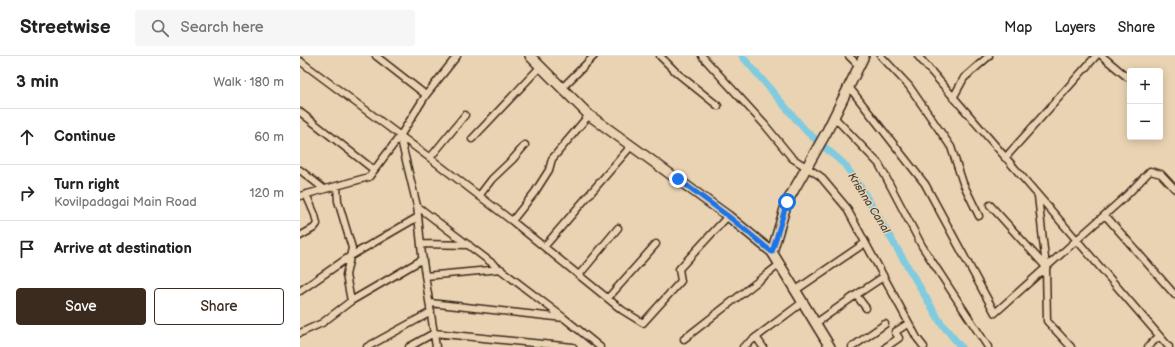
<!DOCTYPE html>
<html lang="en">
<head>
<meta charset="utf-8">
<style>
  body { margin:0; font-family:"Balsamiq Sans",sans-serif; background:#f6f6f6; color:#222 }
  .controls { position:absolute; right:12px; top:12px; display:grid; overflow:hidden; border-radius:4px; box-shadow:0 2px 10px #0003 }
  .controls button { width:36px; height:36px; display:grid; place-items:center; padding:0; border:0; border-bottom:1px solid #e0e0e0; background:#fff; color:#222; font:20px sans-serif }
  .stop { position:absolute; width:12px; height:12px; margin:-9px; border:3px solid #1a73e8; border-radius:50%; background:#fff }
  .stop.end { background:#1a73e8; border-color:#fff; box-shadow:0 1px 4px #0008 }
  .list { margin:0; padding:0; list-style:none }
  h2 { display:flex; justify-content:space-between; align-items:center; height:52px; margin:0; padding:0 16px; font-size:17px }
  h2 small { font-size:13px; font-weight:400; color:#767676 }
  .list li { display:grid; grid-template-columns:26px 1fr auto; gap:12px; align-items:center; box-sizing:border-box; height:56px; padding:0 16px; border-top:1px solid #e0e0e0 }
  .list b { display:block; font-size:15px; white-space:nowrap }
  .list p { margin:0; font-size:13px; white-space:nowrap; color:#767676 }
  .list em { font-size:13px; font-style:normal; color:#767676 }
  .actions { display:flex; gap:8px; padding:12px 16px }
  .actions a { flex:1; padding:9px 0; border:1px solid #3b2a1e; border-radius:4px; text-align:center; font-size:14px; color:#3b2a1e }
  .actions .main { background:#3b2a1e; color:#fff }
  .icon { flex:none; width:22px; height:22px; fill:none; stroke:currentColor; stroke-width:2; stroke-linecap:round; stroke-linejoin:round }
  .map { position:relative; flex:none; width:875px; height:291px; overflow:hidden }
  header { display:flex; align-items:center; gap:24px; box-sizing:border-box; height:56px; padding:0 20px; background:#fff; border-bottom:1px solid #e0e0e0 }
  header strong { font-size:19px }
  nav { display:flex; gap:22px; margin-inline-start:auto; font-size:14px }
  .search { width:280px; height:36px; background:#f6f6f6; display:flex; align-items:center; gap:10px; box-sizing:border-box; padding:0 14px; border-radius:4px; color:#767676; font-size:15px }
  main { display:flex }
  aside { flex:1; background:#fff }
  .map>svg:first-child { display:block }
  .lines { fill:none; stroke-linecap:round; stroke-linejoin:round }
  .canal { stroke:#80cbe0; stroke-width:7 }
  .street-casing { stroke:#3b2a1e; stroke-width:9 }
  .secondary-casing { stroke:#3b2a1e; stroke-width:12 }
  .street { stroke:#e9d3b2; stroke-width:6 }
  .secondary { stroke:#e9d3b2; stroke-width:9 }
  .route { stroke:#1a73e8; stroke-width:5 }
  .labels { text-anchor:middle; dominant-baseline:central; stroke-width:3; stroke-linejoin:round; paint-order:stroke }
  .water-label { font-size:11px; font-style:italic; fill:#45423b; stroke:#e9d3b2 }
</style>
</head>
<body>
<header>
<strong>Streetwise</strong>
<div class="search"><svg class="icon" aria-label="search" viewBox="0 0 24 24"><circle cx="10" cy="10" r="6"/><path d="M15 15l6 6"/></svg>Search here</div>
<nav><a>Map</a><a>Layers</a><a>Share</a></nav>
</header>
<main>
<aside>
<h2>3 min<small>Walk · 180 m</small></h2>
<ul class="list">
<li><svg class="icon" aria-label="ahead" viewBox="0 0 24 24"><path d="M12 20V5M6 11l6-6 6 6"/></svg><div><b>Continue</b></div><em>60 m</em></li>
<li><svg class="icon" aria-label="right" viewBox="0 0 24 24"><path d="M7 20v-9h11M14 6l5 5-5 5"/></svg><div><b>Turn right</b><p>Kovilpadagai Main Road</p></div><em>120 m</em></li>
<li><svg class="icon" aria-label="arrive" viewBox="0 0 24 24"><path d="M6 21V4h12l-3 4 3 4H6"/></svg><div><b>Arrive at destination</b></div></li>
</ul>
<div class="actions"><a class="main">Save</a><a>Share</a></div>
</aside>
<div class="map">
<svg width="875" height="291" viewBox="0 0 875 291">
  <rect width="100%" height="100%" fill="#e9d3b2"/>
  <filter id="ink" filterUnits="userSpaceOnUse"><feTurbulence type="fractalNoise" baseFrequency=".025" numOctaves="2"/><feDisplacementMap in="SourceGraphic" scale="8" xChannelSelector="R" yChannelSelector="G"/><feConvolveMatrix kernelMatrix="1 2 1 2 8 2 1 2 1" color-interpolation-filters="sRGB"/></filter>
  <g filter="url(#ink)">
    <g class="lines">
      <!-- canal -->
      <path class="canal" d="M442 0 506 75 544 108 560 130 641 267 661 291"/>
      <!-- street casing -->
      <g class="street-casing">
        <path id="street" d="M76 0 126 39
          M360 0 377 17 418 50
          M402 0 465 69 492 102 520 120 546 151 617 282 624 291
          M549 0 559 10
          M581 0 609 30 651 91 663 127 679 160
          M618 0 869 291
          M802 0 827 21
          M0 5 130 102 212 165 322 254 343 267 381 225 379 213 428 160
          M549 31 625 128 695 257 827 139 850 115 861 118 875 133
          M262 32 294 0
          M653 42 664 22 689 0
          M0 56 74 114
          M534 61 579 108 622 190 688 291
          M100 80 117 150 122 199 136 291
          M172 83 241 10
          M130 102 165 59
          M705 102 796 0
          M0 114 24 133
          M0 140 69 121 100 80 126 39 157 0
          M179 140 192 123 213 103 225 89
          M738 140 746 211 747 265 771 291
          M690 149 746 211
          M117 150 264 262
          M805 159 875 239
          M212 165 235 136 249 114 252 103 289 59
          M0 180 14 172 17 168 15 159 6 138
          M121 188 169 189
          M244 191 332 89
          M279 219 318 172
          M125 220 201 213
          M496 234 565 187
          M0 235 49 201 118 161
          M556 239 583 221
          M308 242 356 188
          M51 245 123 203
          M130 247 264 262 300 291
          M516 267 556 239 566 252
          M0 277 22 267 51 245 46 219 52 192 38 145 37 130
          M456 281 463 291
          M384 283 480 208
          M67 291 131 256
          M109 291 134 277 273 291
          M443 291 503 246
          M552 291 585 268
          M586 291 599 282 595 276 609 267
          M848 291 859 280"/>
      </g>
      <!-- secondary casing -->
      <g class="secondary-casing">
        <path id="secondary" d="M230 0 289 59 428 160 472 196 530 291
          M472 196 487 146 526 77 564 0"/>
      </g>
      <!-- street -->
      <use href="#street" class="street"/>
      <!-- secondary -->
      <use href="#secondary" class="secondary"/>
    </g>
  </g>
  <g class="lines" filter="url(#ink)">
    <!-- route -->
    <path class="route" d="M378 123 428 160 472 196 487 146"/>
  </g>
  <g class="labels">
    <!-- water labels -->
    <g class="water-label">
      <text transform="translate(569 147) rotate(58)">Krishna Canal</text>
    </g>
  </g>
</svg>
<div class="controls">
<button>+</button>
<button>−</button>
</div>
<div class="stop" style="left:487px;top:146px"></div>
<div class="stop end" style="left:378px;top:123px"></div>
</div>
</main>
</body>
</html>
